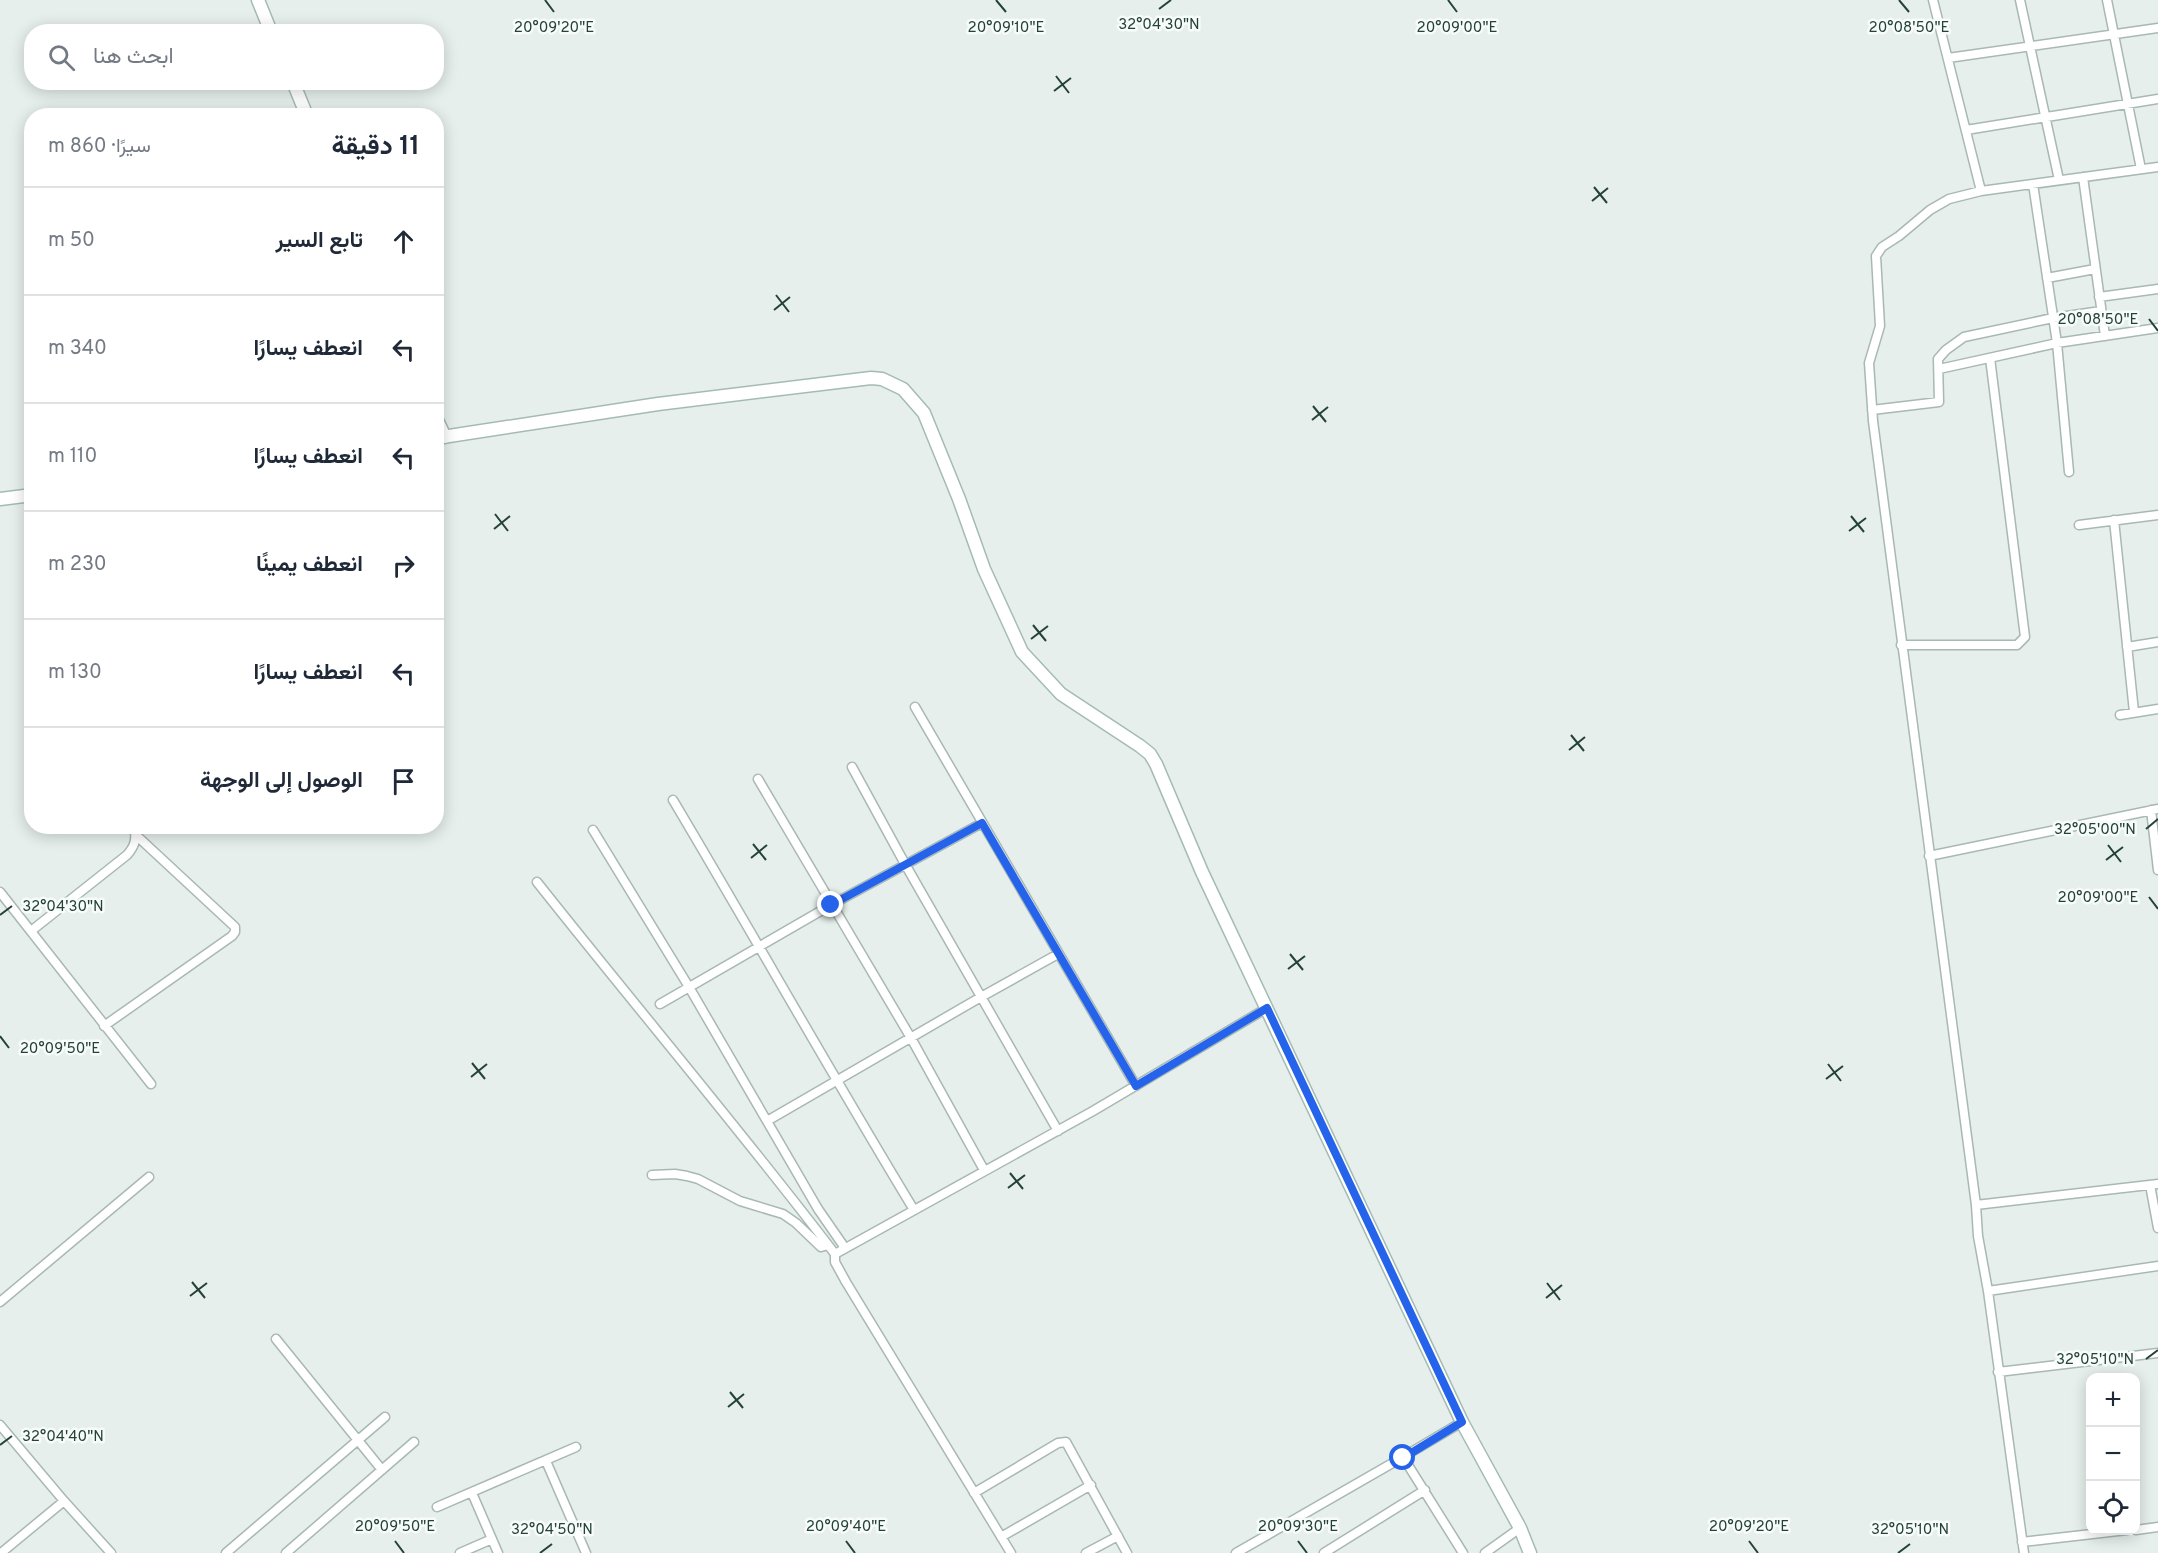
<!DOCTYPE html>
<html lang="ar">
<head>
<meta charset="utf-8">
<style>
  body { margin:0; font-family:Overpass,Vazirmatn,sans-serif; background:#f6f6f7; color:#1f2937; direction:rtl }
  .controls { position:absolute; right:18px; bottom:18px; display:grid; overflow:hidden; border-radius:12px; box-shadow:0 3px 15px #0003 }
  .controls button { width:54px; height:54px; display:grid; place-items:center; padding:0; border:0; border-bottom:2px solid #e0e1e3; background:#fff; color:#1f2937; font:30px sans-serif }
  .stop { position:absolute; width:18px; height:18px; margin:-14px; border:4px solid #2563eb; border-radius:50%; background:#fff }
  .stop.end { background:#2563eb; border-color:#fff; box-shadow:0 2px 6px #0008 }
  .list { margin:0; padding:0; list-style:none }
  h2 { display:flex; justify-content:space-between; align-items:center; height:78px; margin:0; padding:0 24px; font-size:26px }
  h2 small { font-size:20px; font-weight:400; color:#747a83 }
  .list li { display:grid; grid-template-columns:39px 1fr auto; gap:18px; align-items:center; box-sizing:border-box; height:108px; padding:0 24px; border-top:2px solid #e0e1e3 }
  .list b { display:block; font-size:22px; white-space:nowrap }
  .list em { font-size:20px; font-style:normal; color:#747a83 }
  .icon { flex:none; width:33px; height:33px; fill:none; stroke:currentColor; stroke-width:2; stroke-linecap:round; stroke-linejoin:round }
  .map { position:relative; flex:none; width:2158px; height:1553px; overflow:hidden; direction:ltr }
  .search { position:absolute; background:#fff; box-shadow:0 3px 15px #0003; left:24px; top:24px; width:420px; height:66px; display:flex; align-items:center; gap:15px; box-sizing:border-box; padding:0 21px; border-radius:24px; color:#747a83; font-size:22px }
  .panel { position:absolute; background:#fff; box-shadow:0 3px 15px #0003; left:24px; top:108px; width:420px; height:726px; border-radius:24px; direction:rtl }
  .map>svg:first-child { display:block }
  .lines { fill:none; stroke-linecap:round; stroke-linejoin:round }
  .street-casing { stroke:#a8b8b2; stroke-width:11 }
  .secondary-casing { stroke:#a4bbb3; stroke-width:15 }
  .street { stroke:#fff; stroke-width:8 }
  .secondary { stroke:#fff; stroke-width:12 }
  .route { stroke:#2563eb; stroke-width:8 }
  .ticks { fill:none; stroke:#24423a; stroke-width:2 }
  .ticks-label { font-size:15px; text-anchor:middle; fill:#24423a; stroke:#f7fbf9; stroke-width:5; stroke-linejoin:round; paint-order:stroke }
</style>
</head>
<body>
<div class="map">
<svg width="2158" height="1553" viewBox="0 0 2158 1553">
  <rect width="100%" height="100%" fill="#e6efeb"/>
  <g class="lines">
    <!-- street casing -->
    <g class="street-casing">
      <path id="street" d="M1933 0 1981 191
        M2020 0 2059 180
        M2107 0 2141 169
        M1948 58 2158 28
        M1966 130 2158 99
        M2083 177 2105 336
        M2033 184 2057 343 2069 472
        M2047 278 2095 269
        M2099 297 2158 289
        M1939 369 2057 343 2158 328
        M1872 410 1939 402 1938 359 1946 350 1964 337 2053 318 2101 311
        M2114 520 2134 712
        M2079 525 2158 515
        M1901 645H2017L2025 637 1990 358
        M2127 647 2158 642
        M915 707 1136 1086
        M2120 715 2158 709
        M852 767 905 864 1058 1131
        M758 779 911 1038 984 1170
        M673 800C754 936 832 1075 914 1210
        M2151 810 2158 870
        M593 830 689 987 818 1209 845 1248
        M1929 856 2158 809
        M537 882C636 1007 739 1128 835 1254V1262L846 1282 1011 1553
        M0 892 151 1084
        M31 931 127 855C135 846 137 839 134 826
        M660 1004 831 905 982 823
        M104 1026 232 936 235 932V927L137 836
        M767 1121 981 997 1058 954
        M652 1175 675 1174 687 1176 698 1179 740 1201 783 1214 796 1223 821 1247 828 1245
        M2150 1185 2158 1228
        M1976 1205 2158 1184
        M835 1254 1093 1111 1267 1008
        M1988 1291 2158 1266
        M0 1302 149 1177
        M276 1339 382 1470
        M1998 1372 2158 1353
        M0 1425 64 1501 111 1553
        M1403 1457 1463 1553
        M546 1461 586 1553
        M472 1493 498 1553
        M974 1493 1058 1443 1066 1442 1127 1553
        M437 1507 576 1447
        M2136 1530 2158 1527
        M1001 1537 1091 1485
        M2022 1542 2127 1530
        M1 1553 64 1501
        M226 1553 385 1417
        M286 1553 414 1442
        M460 1553 492 1539
        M1086 1553 1118 1536
        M1236 1553 1403 1457 1462 1422
        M1324 1553 1425 1490
        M1485 1553 1520 1528
        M2024 1553 1988 1291 1978 1236 1976 1205 1873 421 1869 363 1880 326 1876 256 1882 247 1899 236 1930 210 1949 199 1981 191 2158 167"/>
    </g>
    <!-- secondary casing -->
    <g class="secondary-casing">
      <path id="secondary" d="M258 0 271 32
        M293 82 307 116
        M436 418 445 437
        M436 438 658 404 871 378 882 379 903 389 924 413 959 499 984 569 1022 652 1061 694 1140 746 1150 754 1156 764 1202 872 1462 1422 1520 1528 1530 1553
        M0 499 32 495"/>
    </g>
    <!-- street -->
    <use href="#street" class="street"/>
    <!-- secondary -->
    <use href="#secondary" class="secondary"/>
  </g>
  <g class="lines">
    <!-- route -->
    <path class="route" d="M831 905 982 823 1136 1086 1267 1008 1462 1422 1403 1458"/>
  </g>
  <!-- ticks -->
  <path class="ticks" d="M545 0 554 12M996 0 1006 12M1448 0 1457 12M1899 0 1909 12M1159 9 1171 0M1056 76 1069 93M1054 91 1071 78M1594 187 1607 203M1592 201 1608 188M776 295 789 312M774 310 790 297M2149 319 2158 331M1313 406 1326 422M1312 420 1328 407M495 514 508 531M1851 516 1864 532M494 529 510 516M1849 531 1866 518M1033 625 1046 641M1031 639 1048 626M1571 735 1584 751M1569 750 1585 737M2146 829 2158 819M753 844 766 860M2108 845 2121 862M751 858 767 845M2106 860 2123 847M2149 897 2158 909M0 915 12 906M1290 954 1303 970M1288 969 1305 956M0 1036 9 1048M472 1063 485 1079M1828 1064 1841 1081M471 1077 487 1064M1826 1079 1843 1066M1010 1173 1023 1189M1008 1188 1025 1175M192 1282 205 1298M1547 1283 1560 1300M190 1296 207 1283M1546 1298 1562 1285M2146 1359 2158 1350M730 1392 743 1408M728 1407 744 1394M0 1445 12 1436M395 1541 404 1553M846 1541 855 1553M1298 1541 1307 1553M1749 1541 1758 1553M540 1553 552 1544M1898 1553 1910 1544"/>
  <g class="ticks-label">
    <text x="1159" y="29">32°04'30"N</text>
    <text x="554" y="32">20°09'20"E</text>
    <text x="1006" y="32">20°09'10"E</text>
    <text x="1457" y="32">20°09'00"E</text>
    <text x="1909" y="32">20°08'50"E</text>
    <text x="2098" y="324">20°08'50"E</text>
    <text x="2095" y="834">32°05'00"N</text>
    <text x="2098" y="902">20°09'00"E</text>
    <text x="63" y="911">32°04'30"N</text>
    <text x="60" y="1053">20°09'50"E</text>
    <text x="2095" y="1364">32°05'10"N</text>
    <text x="63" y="1441">32°04'40"N</text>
    <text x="395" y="1531">20°09'50"E</text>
    <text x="846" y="1531">20°09'40"E</text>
    <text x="1298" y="1531">20°09'30"E</text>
    <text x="1749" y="1531">20°09'20"E</text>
    <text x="552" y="1534">32°04'50"N</text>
    <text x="1910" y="1534">32°05'10"N</text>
  </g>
</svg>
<div class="controls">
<button>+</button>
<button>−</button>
<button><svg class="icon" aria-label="locate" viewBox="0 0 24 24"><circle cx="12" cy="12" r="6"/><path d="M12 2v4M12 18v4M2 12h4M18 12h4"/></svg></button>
</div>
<div class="stop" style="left:1403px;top:1458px"></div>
<div class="stop end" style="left:831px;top:905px"></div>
<div class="search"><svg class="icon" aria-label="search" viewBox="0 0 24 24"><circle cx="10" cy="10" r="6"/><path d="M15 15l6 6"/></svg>ابحث هنا</div>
<section class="panel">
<h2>11 دقيقة<small>سيرًا · 860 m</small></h2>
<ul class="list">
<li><svg class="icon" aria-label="ahead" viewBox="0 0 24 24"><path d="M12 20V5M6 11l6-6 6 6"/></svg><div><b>تابع السير</b></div><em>50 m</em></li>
<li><svg class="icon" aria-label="left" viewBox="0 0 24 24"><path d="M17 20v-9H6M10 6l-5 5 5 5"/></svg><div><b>انعطف يسارًا</b></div><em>340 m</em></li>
<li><svg class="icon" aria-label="left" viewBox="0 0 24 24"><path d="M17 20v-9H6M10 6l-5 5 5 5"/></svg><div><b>انعطف يسارًا</b></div><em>110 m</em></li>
<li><svg class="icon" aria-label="right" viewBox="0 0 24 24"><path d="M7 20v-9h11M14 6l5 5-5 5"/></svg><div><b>انعطف يمينًا</b></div><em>230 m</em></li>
<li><svg class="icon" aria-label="left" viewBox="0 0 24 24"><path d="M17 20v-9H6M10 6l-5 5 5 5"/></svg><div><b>انعطف يسارًا</b></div><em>130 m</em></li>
<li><svg class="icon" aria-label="arrive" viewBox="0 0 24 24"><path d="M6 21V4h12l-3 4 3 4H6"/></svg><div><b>الوصول إلى الوجهة</b></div></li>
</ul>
</section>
</div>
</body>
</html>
